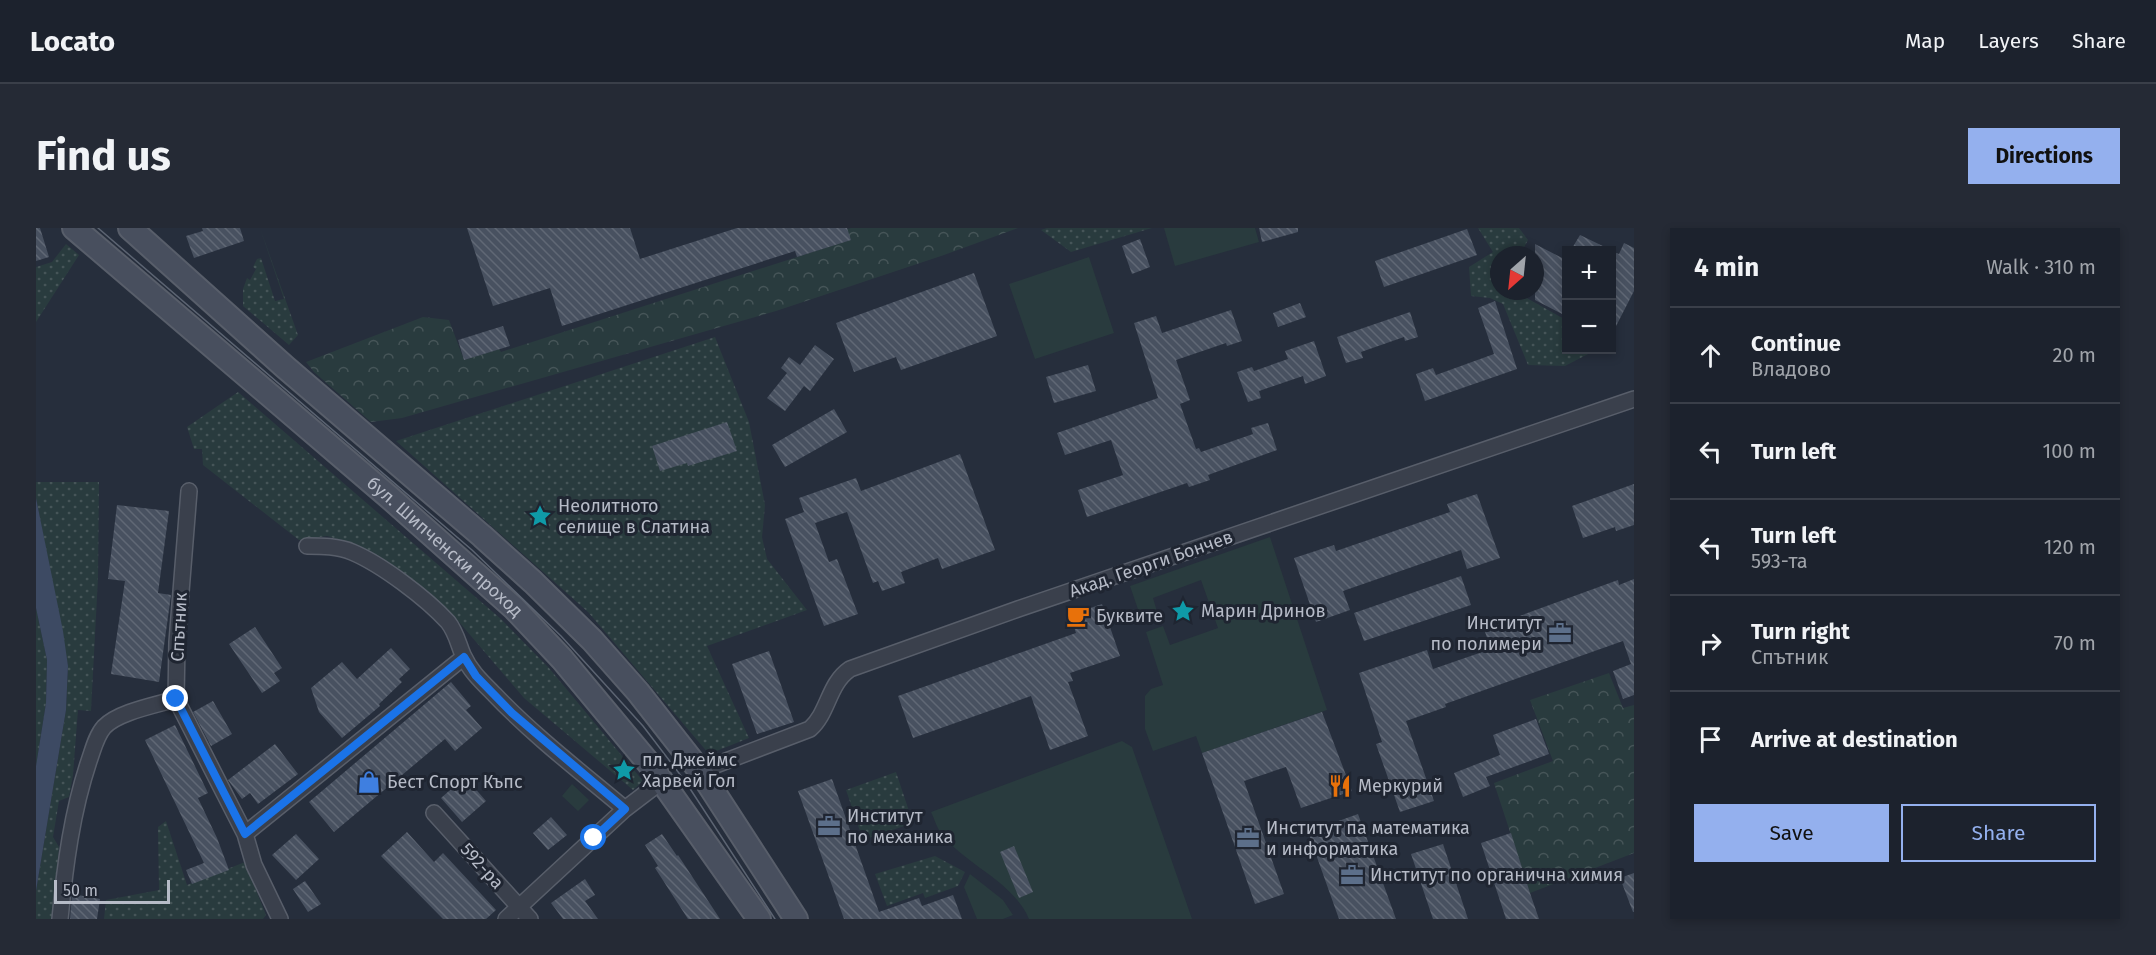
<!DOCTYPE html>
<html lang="en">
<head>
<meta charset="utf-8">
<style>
  body { margin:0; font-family:"Fira Sans",sans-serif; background:#252a35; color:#f1f3f6 }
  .controls { position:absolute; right:18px; top:18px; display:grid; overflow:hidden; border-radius:0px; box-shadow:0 3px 9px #0003 }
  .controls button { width:54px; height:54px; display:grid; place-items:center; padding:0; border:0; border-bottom:2px solid #3a3f49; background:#1c222d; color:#f1f3f6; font:30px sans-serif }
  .compass { position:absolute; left:1454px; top:18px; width:54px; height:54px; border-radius:50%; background:#1c222d; box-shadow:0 3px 9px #0003; rotate:207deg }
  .scale { position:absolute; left:18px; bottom:15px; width:116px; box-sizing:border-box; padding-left:6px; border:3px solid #b6bbc7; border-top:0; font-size:16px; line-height:21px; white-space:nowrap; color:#b6bbc7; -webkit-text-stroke:4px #1f2531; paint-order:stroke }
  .stop { position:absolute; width:18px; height:18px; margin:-14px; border:4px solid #1a73e8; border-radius:50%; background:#fff }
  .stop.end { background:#1a73e8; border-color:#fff; box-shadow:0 2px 6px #0008 }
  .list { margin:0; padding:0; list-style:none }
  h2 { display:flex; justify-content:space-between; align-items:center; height:78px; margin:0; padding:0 24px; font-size:26px }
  h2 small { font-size:20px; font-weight:400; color:#a0a4aa }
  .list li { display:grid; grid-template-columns:39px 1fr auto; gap:18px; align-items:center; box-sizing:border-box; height:96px; padding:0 24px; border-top:2px solid #3a3f49 }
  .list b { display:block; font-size:22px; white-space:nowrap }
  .list p { margin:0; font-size:20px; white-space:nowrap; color:#a0a4aa }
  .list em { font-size:20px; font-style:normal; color:#a0a4aa }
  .actions { display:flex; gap:12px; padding:18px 24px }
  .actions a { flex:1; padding:14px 0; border:2px solid #94b0ee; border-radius:0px; text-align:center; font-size:21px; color:#94b0ee }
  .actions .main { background:#94b0ee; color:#111 }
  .icon { flex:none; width:33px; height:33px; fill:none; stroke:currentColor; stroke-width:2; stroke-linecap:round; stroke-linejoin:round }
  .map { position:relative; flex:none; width:1598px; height:691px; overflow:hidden; border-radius:0px }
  header { display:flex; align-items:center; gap:36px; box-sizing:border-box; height:84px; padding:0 30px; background:#1c222d; border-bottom:2px solid #3a3f49 }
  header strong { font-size:28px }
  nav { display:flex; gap:33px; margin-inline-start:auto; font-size:21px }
  .intro { display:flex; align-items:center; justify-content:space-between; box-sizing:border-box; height:144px; padding:0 36px }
  h1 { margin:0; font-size:42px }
  .button { padding:15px 27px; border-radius:0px; background:#94b0ee; color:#111; font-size:21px; font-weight:700 }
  main { display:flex; gap:36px; padding:0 36px }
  aside { flex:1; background:#1c222d; border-radius:0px; box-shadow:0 3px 9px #0003 }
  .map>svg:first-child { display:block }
  .grass { fill:url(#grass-dots) }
  .forest { fill:url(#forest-crowns) }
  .green { fill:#293b3e }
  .water { fill:#3d4a63 }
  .building { fill:url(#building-back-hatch) }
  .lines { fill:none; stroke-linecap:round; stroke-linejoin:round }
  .minor-casing { stroke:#585e6a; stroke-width:18 }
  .secondary-casing { stroke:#585e6a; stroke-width:26 }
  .minor { stroke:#3a404c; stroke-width:15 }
  .secondary { stroke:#484f5e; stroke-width:22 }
  .tram { stroke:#5c6472; stroke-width:1.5 }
  .route { stroke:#1a73e8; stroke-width:8 }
  .labels { text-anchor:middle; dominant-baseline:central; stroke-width:6; stroke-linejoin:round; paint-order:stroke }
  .poi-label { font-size:18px; fill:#b6bbc7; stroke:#1f2531; text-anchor:start }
  .street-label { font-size:18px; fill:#b6bbc7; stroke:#1f2531 }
</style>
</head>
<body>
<header>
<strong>Locato</strong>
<nav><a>Map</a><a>Layers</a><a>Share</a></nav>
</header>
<div class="intro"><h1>Find us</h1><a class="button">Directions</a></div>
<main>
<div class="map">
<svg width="1598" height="691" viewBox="0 0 1598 691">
  <defs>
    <pattern id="grass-dots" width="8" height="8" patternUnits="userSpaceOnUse" patternTransform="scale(1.5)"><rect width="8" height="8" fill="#293b3e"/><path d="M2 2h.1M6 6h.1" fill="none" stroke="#465558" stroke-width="1.8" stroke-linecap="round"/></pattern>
    <pattern id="forest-crowns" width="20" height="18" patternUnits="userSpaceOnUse" patternTransform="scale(1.5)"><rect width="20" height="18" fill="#293b3e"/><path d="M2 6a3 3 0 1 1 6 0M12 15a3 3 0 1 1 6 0" fill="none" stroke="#465558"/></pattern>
    <pattern id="building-back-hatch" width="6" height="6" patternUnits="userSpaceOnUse" patternTransform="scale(1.5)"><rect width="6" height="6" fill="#485160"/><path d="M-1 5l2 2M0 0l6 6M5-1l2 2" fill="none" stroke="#606875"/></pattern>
  </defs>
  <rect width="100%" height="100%" fill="#262e3c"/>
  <!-- grass -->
  <path class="grass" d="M224 0 262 107 253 117 207 78V61L211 50 214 52 220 41 217 39 221 31 225 30 239 73 248 71Z
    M1011 0H1116L1035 24 1005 2Z
    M1442 0H1483L1492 12 1484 27H1463V63H1478L1530 92V122H1555L1556 124 1529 138 1492 137 1467 76 1454 70 1435 68 1433 39 1457 24Z
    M30 16 43 27 0 94V39L16 34Z
    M679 109 713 194 729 277 726 309 731 331 771 382 671 418 713 510 673 526 552 384 360 213Z
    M202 164 465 391 513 440 607 553 597 562 488 470 423 394 363 343 317 316 291 308 263 312 167 237 166 221H158L151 199Z
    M0 254H63L62 350 55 483 42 482 37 547 33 569 23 573 17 609 23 619 17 691H0V663L30 482 32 438 0 270Z
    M0 380 11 432 10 475 0 538Z
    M860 544 877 595 827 612 810 562Z
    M130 593 151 657 209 634 230 687 227 691H68L70 672 123 662 122 599Z
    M899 628 929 644 922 658 889 670 887 665 851 678 839 646Z"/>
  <!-- forest -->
  <path class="forest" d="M815 0H982L908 27 740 83 366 190 335 194 278 144 270 134 387 89 413 92 428 132 463 121 465 124 814 12 811 1Z
    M1573 445 1587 480 1598 477V625L1494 665 1458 555 1517 533 1494 472Z"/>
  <!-- green -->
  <path class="green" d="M1128 0H1219L1223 14 1139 38Z
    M1053 29 1078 105 999 131 973 56Z
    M1234 309 1291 482 1166 525 1160 508 1117 523 1109 501V468L1115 461 1127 457 1110 404 1127 398 1134 417 1182 400 1165 352 1117 370 1122 387 1106 393 1094 358Z
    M1086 513 1096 519 1156 691H993C976 652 930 638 905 605 901 600 898 590 895 584Z
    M536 556 553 572 542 583 526 568Z
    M934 646 967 672 977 687 967 691H941L928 659Z"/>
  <!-- water -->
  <path class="water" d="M0 270 27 403 32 438 30 482 0 663V538L10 475 11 432 0 380Z"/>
  <!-- building -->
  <path class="building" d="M0 0H4L13 29 0 33Z
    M166 0H204L208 13 158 30 150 8 167 3Z
    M431 0H594L604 31 701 0H811L815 12 761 29 759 23 526 98 514 60 457 78Z
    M1223 0H1262V4L1226 14Z
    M1431 1 1441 27 1348 59 1339 33Z
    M1544 7 1575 22H1535Z
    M1104 11 1114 39 1096 46 1086 18Z
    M1588 15 1598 20V63L1575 108V23L1583 26Z
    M1499 16 1530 32V88L1499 72Z
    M938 45 961 108 865 142 860 129 818 144 800 95Z
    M1459 73 1481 141 1389 173 1380 146 1397 140 1400 147 1458 126 1442 80Z
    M1264 75 1270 89 1242 99 1237 85Z
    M1195 82 1206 113 1191 118 1190 115 1140 132 1154 172 1144 176 1160 221 1163 220 1165 224 1217 206 1215 200 1232 195 1241 222 1172 247 1174 252 1153 259 1151 255 1051 289 1042 262 1087 247 1075 212 1029 227 1021 205 1122 170 1098 95 1120 88 1126 105Z
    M1374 84 1382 109 1369 113 1368 109 1325 124 1327 130 1310 135 1301 109Z
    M467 98 474 118 428 132 422 112Z
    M1278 113 1290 148 1269 156 1267 148 1223 163 1225 170 1212 174 1201 144 1216 139 1218 143 1252 131 1249 123Z
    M779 117 798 131 774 163 768 158 749 183 731 170 751 145 745 140 753 129 764 137Z
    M1052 137 1060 163 1018 175 1010 149Z
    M798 181 811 204 749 239 736 217Z
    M691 194 701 223 652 238 651 235 624 243 616 218Z
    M924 226 959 322 906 341 902 330 865 344 869 355 846 363 842 353 837 355 811 284 779 295 793 334 801 331 822 386 788 398 749 291 768 284 763 270 820 250 825 263Z
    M1598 256V297L1580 303 1579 299 1547 310 1536 278Z
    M1441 266 1464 330 1431 341 1425 322 1307 363 1314 382 1280 394 1258 330 1298 317 1300 323 1414 284 1411 276Z
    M81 277 133 283 122 365 135 367 123 454 75 446 89 353 72 351Z
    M1425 348 1435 377 1328 413 1318 385Z
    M1598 351V467L1587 471 1577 443 1595 436 1587 413 1409 476 1410 479 1370 493 1398 573 1364 584 1340 516 1346 514 1323 445 1391 422 1397 441 1455 421 1448 401 1582 352 1583 357Z
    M1066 376 1084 428 1034 445 1037 453 1032 454 1052 508 1014 522 995 468 877 510 862 468 1040 405 1034 387Z
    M219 399 246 440 238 445 244 453 226 465 193 416Z
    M355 420 374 441 363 451 366 454 343 476 344 478 306 510 283 484 275 460 306 434 321 451Z
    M733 423 758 494 721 506 696 436Z
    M415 454 435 478 430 482 446 500 419 523 409 511 298 604 273 574Z
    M177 473 196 506 175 518 157 484Z
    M1286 484 1316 563 1265 580 1250 539 1208 553 1248 666 1219 676 1166 525Z
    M1500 491 1513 526 1450 549 1454 558 1427 569 1418 545 1464 527 1457 507Z
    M139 497 172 565 162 570 181 610 193 642 156 656 150 642 168 635 109 512Z
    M239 516 262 546 222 576 214 565 206 571 192 552Z
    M429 549 450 573 426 594 405 570Z
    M796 551 843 684 883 670 886 678 917 667 926 691H808L762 563Z
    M1322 586 1360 691H1303L1272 604Z
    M515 589 531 607 512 622 497 605Z
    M371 604 398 634 407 625 460 682 450 691H407L345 628Z
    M1475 605 1494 665 1503 691H1470L1445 615Z
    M260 606 283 631 260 652 236 627Z
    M626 606 641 628 642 627 684 691H652L619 640 622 638 609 617Z
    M1407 616 1432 691H1397L1375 626Z
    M978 618 997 664 983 670 964 624Z
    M1598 645V684H1597L1584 650Z
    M549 651 559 667 549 673 562 691H527L515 675Z
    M269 653 285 676 272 684 257 661Z
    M36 666 64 671 61 691H34Z"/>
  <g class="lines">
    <!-- minor casing -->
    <g class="minor-casing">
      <path id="minor" d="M153 263 141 414 140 471 209 606 218 637 244 691
        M271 318C286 318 302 318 316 324 345 336 390 370 412 394 420 404 422 415 427 427 434 443 446 454 458 466 498 508 545 544 589 581
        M664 543 774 501C793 484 792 456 814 441L982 381 1598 171
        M398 585 494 691
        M209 606 428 429
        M24 691C29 637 36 584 53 533 57 522 60 508 68 499 82 484 120 477 140 471
        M470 691 589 581 627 552"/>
    </g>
    <!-- secondary casing -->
    <g class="secondary-casing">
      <g id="secondary">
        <path id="s1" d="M38 0 353 269 478 380 526 431 615 538 723 691"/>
        <path d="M94 0 249 139 446 308 497 354 556 412 602 464 664 543 760 691"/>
      </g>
    </g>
    <!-- minor -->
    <use href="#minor" class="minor"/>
    <!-- secondary -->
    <use href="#secondary" class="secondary"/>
    <!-- tram -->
    <path class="tram" d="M62 0 436 322 525 408 607 498 649 553 739 691"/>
  </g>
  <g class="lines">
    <!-- route -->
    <path class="route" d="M140 471 209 606 428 429 440 448 476 485 589 581 558 610"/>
  </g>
  <!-- icons -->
  <defs>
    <g id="sight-bare" transform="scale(1.8)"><path d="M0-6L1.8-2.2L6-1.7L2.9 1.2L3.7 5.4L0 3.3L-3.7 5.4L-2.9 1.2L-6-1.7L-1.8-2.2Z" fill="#0f9aa8" stroke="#1f2531" stroke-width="2.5" paint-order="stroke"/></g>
    <g id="cafe-bare" transform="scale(1.8)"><path d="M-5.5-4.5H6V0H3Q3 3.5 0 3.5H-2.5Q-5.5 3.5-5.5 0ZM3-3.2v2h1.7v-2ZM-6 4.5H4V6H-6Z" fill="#e8710a" stroke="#1f2531" stroke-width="2.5" paint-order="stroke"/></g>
    <g id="office-bare" transform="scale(1.8)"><path d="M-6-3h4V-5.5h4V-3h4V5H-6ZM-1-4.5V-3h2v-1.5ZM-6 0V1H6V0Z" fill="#5c6f8a" stroke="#1f2531" stroke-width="2.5" paint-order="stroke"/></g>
    <g id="shop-bare" transform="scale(1.8)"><path d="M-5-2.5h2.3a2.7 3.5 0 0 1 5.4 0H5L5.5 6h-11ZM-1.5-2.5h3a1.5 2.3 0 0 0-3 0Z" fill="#3f7fe0" stroke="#1f2531" stroke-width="2.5" paint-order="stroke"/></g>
    <g id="restaurant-bare" transform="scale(1.8)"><path d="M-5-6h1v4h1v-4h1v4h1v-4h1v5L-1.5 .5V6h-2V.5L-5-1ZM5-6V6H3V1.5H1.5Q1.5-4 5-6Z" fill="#e8710a" stroke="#1f2531" stroke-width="2.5" paint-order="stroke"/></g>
  </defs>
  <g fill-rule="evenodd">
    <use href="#sight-bare" x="504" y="288"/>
    <use href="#sight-bare" x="1147" y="383"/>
    <use href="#cafe-bare" x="1042" y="388"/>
    <use href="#office-bare" x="1524" y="405"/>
    <use href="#sight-bare" x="588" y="542"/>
    <use href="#shop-bare" x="333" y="554"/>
    <use href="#restaurant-bare" x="1304" y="558"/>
    <use href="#office-bare" x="793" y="598"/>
    <use href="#office-bare" x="1212" y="610"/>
    <use href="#office-bare" x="1316" y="647"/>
  </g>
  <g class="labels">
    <!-- poi labels -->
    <g class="poi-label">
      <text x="522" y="278">Неолитното<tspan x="522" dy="21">селище в Слатина</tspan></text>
      <text x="1165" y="383">Марин Дринов</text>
      <text x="1060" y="388">Буквите</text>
      <text x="1506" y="395" text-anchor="end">Институт<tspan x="1506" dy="21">по полимери</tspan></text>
      <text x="606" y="532">пл. Джеймс<tspan x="606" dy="21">Харвей Гол</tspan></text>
      <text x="351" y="554">Бест Спорт Къпс</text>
      <text x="1322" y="558">Меркурий</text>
      <text x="811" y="588">Институт<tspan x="811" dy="21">по механика</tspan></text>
      <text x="1230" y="600">Институт па математика<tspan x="1230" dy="21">и информатика</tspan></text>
      <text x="1334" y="647">Институт по органична химия</text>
    </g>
    <!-- street labels -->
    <g class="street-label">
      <text stroke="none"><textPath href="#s1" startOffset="489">бул. Шипченски проход</textPath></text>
      <text transform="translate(1115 336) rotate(-19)">Акад. Георги Бончев</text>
      <text transform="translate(143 399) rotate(-87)">Спътник</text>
      <text transform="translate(446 638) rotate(48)">592-ра</text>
    </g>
  </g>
</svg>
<div class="controls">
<button>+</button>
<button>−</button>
</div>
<svg class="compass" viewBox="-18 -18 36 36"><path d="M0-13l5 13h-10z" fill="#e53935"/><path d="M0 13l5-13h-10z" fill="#a0a4aa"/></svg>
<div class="scale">50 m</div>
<div class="stop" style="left:558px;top:610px"></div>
<div class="stop end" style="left:140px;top:471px"></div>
</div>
<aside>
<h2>4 min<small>Walk · 310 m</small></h2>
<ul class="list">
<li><svg class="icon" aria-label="ahead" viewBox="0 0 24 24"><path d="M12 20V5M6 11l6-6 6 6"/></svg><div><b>Continue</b><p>Владово</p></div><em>20 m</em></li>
<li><svg class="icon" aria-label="left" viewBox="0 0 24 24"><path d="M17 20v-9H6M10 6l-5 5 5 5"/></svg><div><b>Turn left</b></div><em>100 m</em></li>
<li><svg class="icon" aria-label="left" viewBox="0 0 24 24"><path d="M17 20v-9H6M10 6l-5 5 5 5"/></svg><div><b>Turn left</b><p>593-та</p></div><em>120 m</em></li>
<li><svg class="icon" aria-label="right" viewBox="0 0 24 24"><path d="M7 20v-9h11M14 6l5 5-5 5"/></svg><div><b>Turn right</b><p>Спътник</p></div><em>70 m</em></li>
<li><svg class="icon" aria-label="arrive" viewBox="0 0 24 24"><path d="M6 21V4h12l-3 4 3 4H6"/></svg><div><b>Arrive at destination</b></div></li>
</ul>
<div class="actions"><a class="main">Save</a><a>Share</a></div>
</aside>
</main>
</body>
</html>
